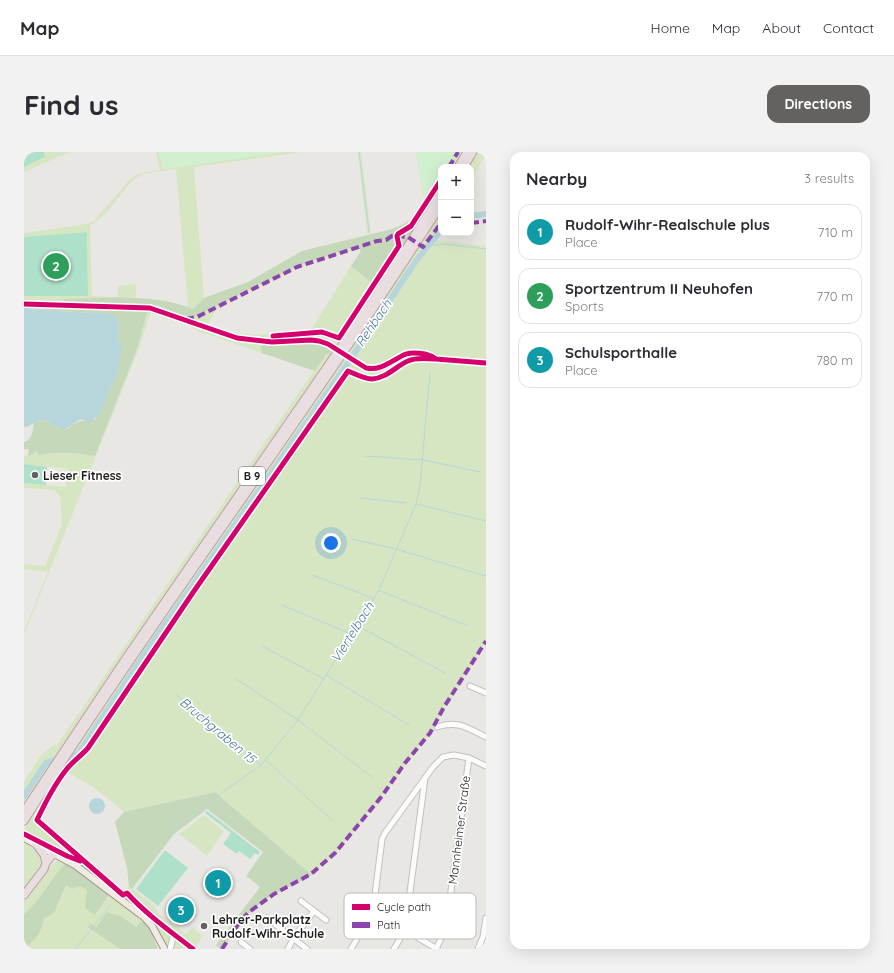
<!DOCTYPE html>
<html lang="en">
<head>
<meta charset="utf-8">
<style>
  body { margin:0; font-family:Quicksand,sans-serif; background:#f2f2f3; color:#2b2b33 }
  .controls { position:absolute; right:12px; top:12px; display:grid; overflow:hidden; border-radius:8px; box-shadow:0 4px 16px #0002 }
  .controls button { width:36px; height:36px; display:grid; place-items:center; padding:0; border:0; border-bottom:1px solid #e1e1e2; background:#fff; color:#2b2b33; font:20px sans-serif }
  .you { position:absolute; left:307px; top:391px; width:14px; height:14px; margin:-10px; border:3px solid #fff; border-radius:50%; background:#1a73e8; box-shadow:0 0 0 6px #1a73e833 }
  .badge { display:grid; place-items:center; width:26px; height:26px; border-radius:50%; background:#636261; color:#fff; font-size:13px; font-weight:700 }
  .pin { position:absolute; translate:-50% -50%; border:2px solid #fff; box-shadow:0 1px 4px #0006 }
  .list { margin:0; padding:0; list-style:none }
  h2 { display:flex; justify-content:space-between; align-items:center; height:52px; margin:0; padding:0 16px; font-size:17px }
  h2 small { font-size:13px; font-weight:400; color:#7c7c81 }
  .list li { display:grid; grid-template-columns:26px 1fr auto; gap:12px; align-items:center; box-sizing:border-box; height:56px; margin:0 8px 8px; padding:0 8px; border:1px solid #e1e1e2; border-radius:12px }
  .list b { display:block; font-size:15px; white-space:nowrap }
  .list p { margin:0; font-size:13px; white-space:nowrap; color:#7c7c81 }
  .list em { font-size:13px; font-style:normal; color:#7c7c81 }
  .map { position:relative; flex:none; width:462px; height:797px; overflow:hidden; border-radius:12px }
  header { display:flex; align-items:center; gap:24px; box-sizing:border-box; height:56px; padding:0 20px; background:#fff; border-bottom:1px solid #e1e1e2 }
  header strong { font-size:19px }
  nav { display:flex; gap:22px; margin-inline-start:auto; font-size:14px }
  .intro { display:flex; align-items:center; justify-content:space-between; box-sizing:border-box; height:96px; padding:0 24px }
  h1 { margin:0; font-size:28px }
  .button { padding:10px 18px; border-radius:12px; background:#636261; color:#fff; font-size:14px; font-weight:700 }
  main { display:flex; gap:24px; padding:0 24px }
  aside { flex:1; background:#fff; border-radius:12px; box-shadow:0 4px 16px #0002 }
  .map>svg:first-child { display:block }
  .grass { fill:#d7e6c2 }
  .forest { fill:#c5d8b9 }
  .park { fill:#d1f0cf }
  .pitch { fill:#afe0c9 }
  .water { fill:#b7d6dc }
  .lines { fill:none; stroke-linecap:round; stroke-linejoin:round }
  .stream { stroke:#b7d6dc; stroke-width:1 }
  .river { stroke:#b7d6dc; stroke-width:6 }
  .minor-casing { stroke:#c2c1bf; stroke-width:7 }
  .major-casing { stroke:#9e9381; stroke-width:8 }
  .highway-casing { stroke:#bd9ca6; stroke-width:9 }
  .minor { stroke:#fcfbfb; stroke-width:5 }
  .major { stroke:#efeae3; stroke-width:6 }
  .highway { stroke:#e8dedf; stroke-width:7 }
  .quiet { stroke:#8e44ad; stroke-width:4; stroke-dasharray:8 4; stroke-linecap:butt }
  .cycleway-casing { stroke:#fff; stroke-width:8 }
  .cycleway { stroke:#d6006c; stroke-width:5 }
  .poi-dot { fill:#636261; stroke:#fff; stroke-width:1.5 }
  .labels { text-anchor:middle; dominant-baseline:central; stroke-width:3.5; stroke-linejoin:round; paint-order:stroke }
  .shield { fill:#fff; stroke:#5f5f5f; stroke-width:1 }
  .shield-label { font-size:11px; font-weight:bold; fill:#1b1b1b }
  .poi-label { font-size:12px; font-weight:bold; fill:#1b1b1b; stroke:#fff; text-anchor:start }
  .street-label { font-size:12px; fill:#1b1b1b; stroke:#fff }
  .water-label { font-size:13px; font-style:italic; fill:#4878a0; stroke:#fff }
  .key { fill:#fff; stroke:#bbb; stroke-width:1 }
  .key-label { font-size:11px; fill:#1b1b1b }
</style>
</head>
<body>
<header>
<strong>Map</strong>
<nav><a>Home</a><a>Map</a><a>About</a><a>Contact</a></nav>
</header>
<div class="intro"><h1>Find us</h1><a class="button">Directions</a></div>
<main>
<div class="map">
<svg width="462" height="797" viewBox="0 0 462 797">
  <rect width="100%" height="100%" fill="#e9e7e3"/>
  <!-- grass -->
  <path class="grass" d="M20 0H46L0 20V15L21 5Z
    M132 0H135L139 17 217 6V0H278L170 15 180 146 169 157 164 155 152 17 118 22 108 29C98 41 80 67 66 73L68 144 94 145V134L112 132V145L39 147 40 149 66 153 57 156 0 153V144L64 143 63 80 0 85V81L62 72 70 69 106 27 112 23 117 21 136 18Z
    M334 0H337L347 81 343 82Z
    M392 0H439L429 15H417V35L390 78 389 66 401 53Z
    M453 0H462V2L447 30V15H444Z
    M417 59V81L412 88 462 94V491L421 555 407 581 382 612 358 645 312 701 288 723 191 640 100 660 72 637 43 620 28 642 16 667 100 740 105 734 130 753 134 761 162 782 168 775 179 784 170 796 171 797 156 796 155 797H147L141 794 133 780 97 745 45 704 0 681V677C102 516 212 361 321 205L332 213 333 210 322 203 396 94Z
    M333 94 335 96 273 116 194 155 182 174C215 187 251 182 286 179L327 114 349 132 374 94 380 95 312 196 309 194 308 196C290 185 256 190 236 194L238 201 183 182 176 181 171 176 126 161 116 194 0 483V479L24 420 0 417V412L21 414 38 372 36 344 30 338 0 336V331L42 335 44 317 0 312V304H4L12 299H13L15 303C34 299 52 301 71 304L114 194 125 154C136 150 149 163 159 166 163 167 168 165 172 164L272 114Z
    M309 197 311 199 139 446 0 653V630L17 603 31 592 33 593 302 201 305 202Z
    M180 663 200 679 183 704 155 682Z
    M0 690C29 708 18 716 0 737Z
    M33 709 41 711C27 727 16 748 0 762V749L22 719Z
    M42 733 56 734 63 738V744L71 763 86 741 118 769 112 775 98 765 75 771 72 775 64 774V777L96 797H0C11 788 19 780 20 766L34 754Z"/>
  <!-- forest -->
  <path class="forest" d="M389 66 390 78 380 95 374 94 349 132 327 114 337 99 333 94 272 114 172 164C168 165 163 167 159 166 149 163 137 150 125 154L114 194 71 304C52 301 34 299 15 303L12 299 7 303 4 304 5 297H0V290C9 288 9 277 10 269L20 268 27 271 33 276 44 277C52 268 59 268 71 268L94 219 93 187 95 174 87 162 0 157V153L57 156 65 153 40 149 39 147C79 146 131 141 169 157L180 146 224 130 278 99 368 77 380 72Z
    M287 189 303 193 309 197 305 202H302L291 219 238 201 236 194 248 192Z
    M191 640 288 723C267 734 241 745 224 762 214 772 207 785 199 797H196L192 793 236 735 222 724 239 700 183 657 150 682 108 737 105 734 103 716 91 670 100 660Z
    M41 711 67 727 86 741 71 763 62 757C60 750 63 745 63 738L56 734 48 737 42 733 31 759 27 763 20 766C19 779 11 789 0 797V762C16 748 27 727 41 711Z
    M83 760 98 765 112 775 118 769 127 779 134 797H96L64 776V774L67 772 72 775Z"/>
  <!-- park -->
  <path class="park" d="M136 0H260L139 17Z
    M393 0H432L423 15H417V25L401 52Z"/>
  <!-- pitch -->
  <path class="pitch" d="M0 0H20L21 5 0 15Z
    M63 80 64 144H0V85Z
    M0 312 23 315 22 333 0 331Z
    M183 659 236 700 234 703 231 701 226 707 215 699 213 702 199 692 207 681 181 661Z
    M141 698 164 716 134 754 112 737Z"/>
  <!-- water -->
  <path class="water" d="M0 157 87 162C97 168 95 177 93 187L98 192 94 219 76 260 68 270C63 270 61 267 56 268 48 270 45 279 37 277 30 276 27 269 20 268 10 267 8 275 0 275Z
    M65 654a8 8 0 1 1 16 0a8 8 0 1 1-16 0Z"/>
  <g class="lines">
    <!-- stream -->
    <path class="stream" d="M335 0 345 80
      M405 94 420 92 462 97
      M341 304 399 308 457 320
      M337 346 382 351
      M393 352 462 369
      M328 387 372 397 462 424
      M288 423 349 446
      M356 439 444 474
      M258 453 327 482
      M334 474 421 521
      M238 494 300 527
      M302 523 385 573
      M211 526 274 568 349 626
      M151 542 237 613
      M243 609 309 669
      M144 679 237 613 274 568 355 438 392 352 396 334 406 220
      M51 797 87 753"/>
    <!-- river -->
    <path class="river" d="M447 64 462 62
      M0 644 22 611 49 604 55 601 122 500 324 211 392 109 417 78"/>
    <!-- minor casing -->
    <g class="minor-casing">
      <path id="minor" d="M446 534 462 541
        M413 575C434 568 444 576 462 585
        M96 747 103 741 111 749 150 782 146 797
        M277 749 302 768
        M349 759 413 797
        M243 766 283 797
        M217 790 226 797
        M264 797 269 787 290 759
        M327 797 349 759 358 687 361 681 409 615 419 605 430 603 445 606 462 614
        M370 797 381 778 401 626
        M412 797 422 776 445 606
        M454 797 459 785 462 766"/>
    </g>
    <!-- major casing -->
    <g class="major-casing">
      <path id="major" d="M0 686 51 713 96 747 120 765 128 774 140 796"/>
    </g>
    <!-- highway casing -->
    <g class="highway-casing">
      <path id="highway" d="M434 15 443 0
        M440 15 449 0
        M0 659 100 509 345 154 417 42
        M0 669C133 460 284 262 417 53
        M12 692 20 703 22 711
        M0 743 20 717 22 711 30 701"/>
    </g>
    <!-- minor -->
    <use href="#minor" class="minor"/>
    <!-- major -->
    <use href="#major" class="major"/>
    <!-- highway -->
    <use href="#highway" class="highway"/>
    <!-- quiet -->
    <path class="quiet" d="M425 15 434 0
      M447 71 462 69
      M162 167 173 165 273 115 353 89 362 88 368 84 384 85 399 95 414 75 417 73
      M198 797 217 768 225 760 250 742 287 722 311 701 358 644 381 611 406 581 420 555 462 489"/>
    <!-- cycleway casing -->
    <g class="cycleway-casing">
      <path id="cycleway" d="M0 152 126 156 213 186 248 190 287 188 295 189 304 192 342 216C358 219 368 208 382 202 388 200 395 201 401 202 405 203 408 204 412 207L462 211
        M249 184 298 180 315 186 375 94 373 84 374 82 387 74 417 28
        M0 682 43 704 56 709
        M169 797C146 779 122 762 103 741L99 743 13 668C21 651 30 633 42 618 48 610 57 604 64 596L170 439 324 219C331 222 341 227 348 227 363 226 372 214 384 209 393 205 403 207 412 207"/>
    </g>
    <!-- cycleway -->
    <use href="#cycleway" class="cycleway"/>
  </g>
  <!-- markers -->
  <g class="poi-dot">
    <circle cx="11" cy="323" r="4"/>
    <circle cx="180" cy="774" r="4"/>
  </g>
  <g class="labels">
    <!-- shield labels -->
    <rect class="shield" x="215" y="315" width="26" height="18" rx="3"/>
    <g class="shield-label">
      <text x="228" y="324">B 9</text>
    </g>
    <!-- poi labels -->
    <g class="poi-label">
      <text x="19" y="323">Lieser Fitness</text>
      <text x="188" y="767">Lehrer-Parkplatz<tspan x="188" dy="14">Rudolf-Wihr-Schule</tspan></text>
    </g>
    <!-- street labels -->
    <g class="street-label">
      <text transform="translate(435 678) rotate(-83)">Mannheimer Straße</text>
    </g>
    <!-- water labels -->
    <g class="water-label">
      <text transform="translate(349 171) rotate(-56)">Rehbach</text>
      <text transform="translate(328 480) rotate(-58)">Viertelbach</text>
      <text transform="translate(194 578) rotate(40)">Bruchgraben 15</text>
    </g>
  </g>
  <!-- legend -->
  <rect x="320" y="741" width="132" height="46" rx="6" class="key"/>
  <rect x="328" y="752" width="18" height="6" fill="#d6006c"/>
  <rect x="328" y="770" width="18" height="6" fill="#8e44ad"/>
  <g class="key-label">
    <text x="353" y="759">Cycle path</text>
    <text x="353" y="777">Path</text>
  </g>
</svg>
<div class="controls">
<button>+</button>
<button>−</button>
</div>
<div class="you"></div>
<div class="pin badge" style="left:194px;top:731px;background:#0f9aa8">1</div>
<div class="pin badge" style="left:32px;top:114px;background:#2e9e5b">2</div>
<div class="pin badge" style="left:157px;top:758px;background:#0f9aa8">3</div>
</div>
<aside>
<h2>Nearby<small>3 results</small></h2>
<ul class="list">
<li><span class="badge" style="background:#0f9aa8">1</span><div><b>Rudolf-Wihr-Realschule plus</b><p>Place</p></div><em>710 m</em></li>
<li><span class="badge" style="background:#2e9e5b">2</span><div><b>Sportzentrum II Neuhofen</b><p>Sports</p></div><em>770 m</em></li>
<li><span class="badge" style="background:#0f9aa8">3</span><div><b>Schulsporthalle</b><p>Place</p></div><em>780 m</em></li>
</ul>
</aside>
</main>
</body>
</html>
